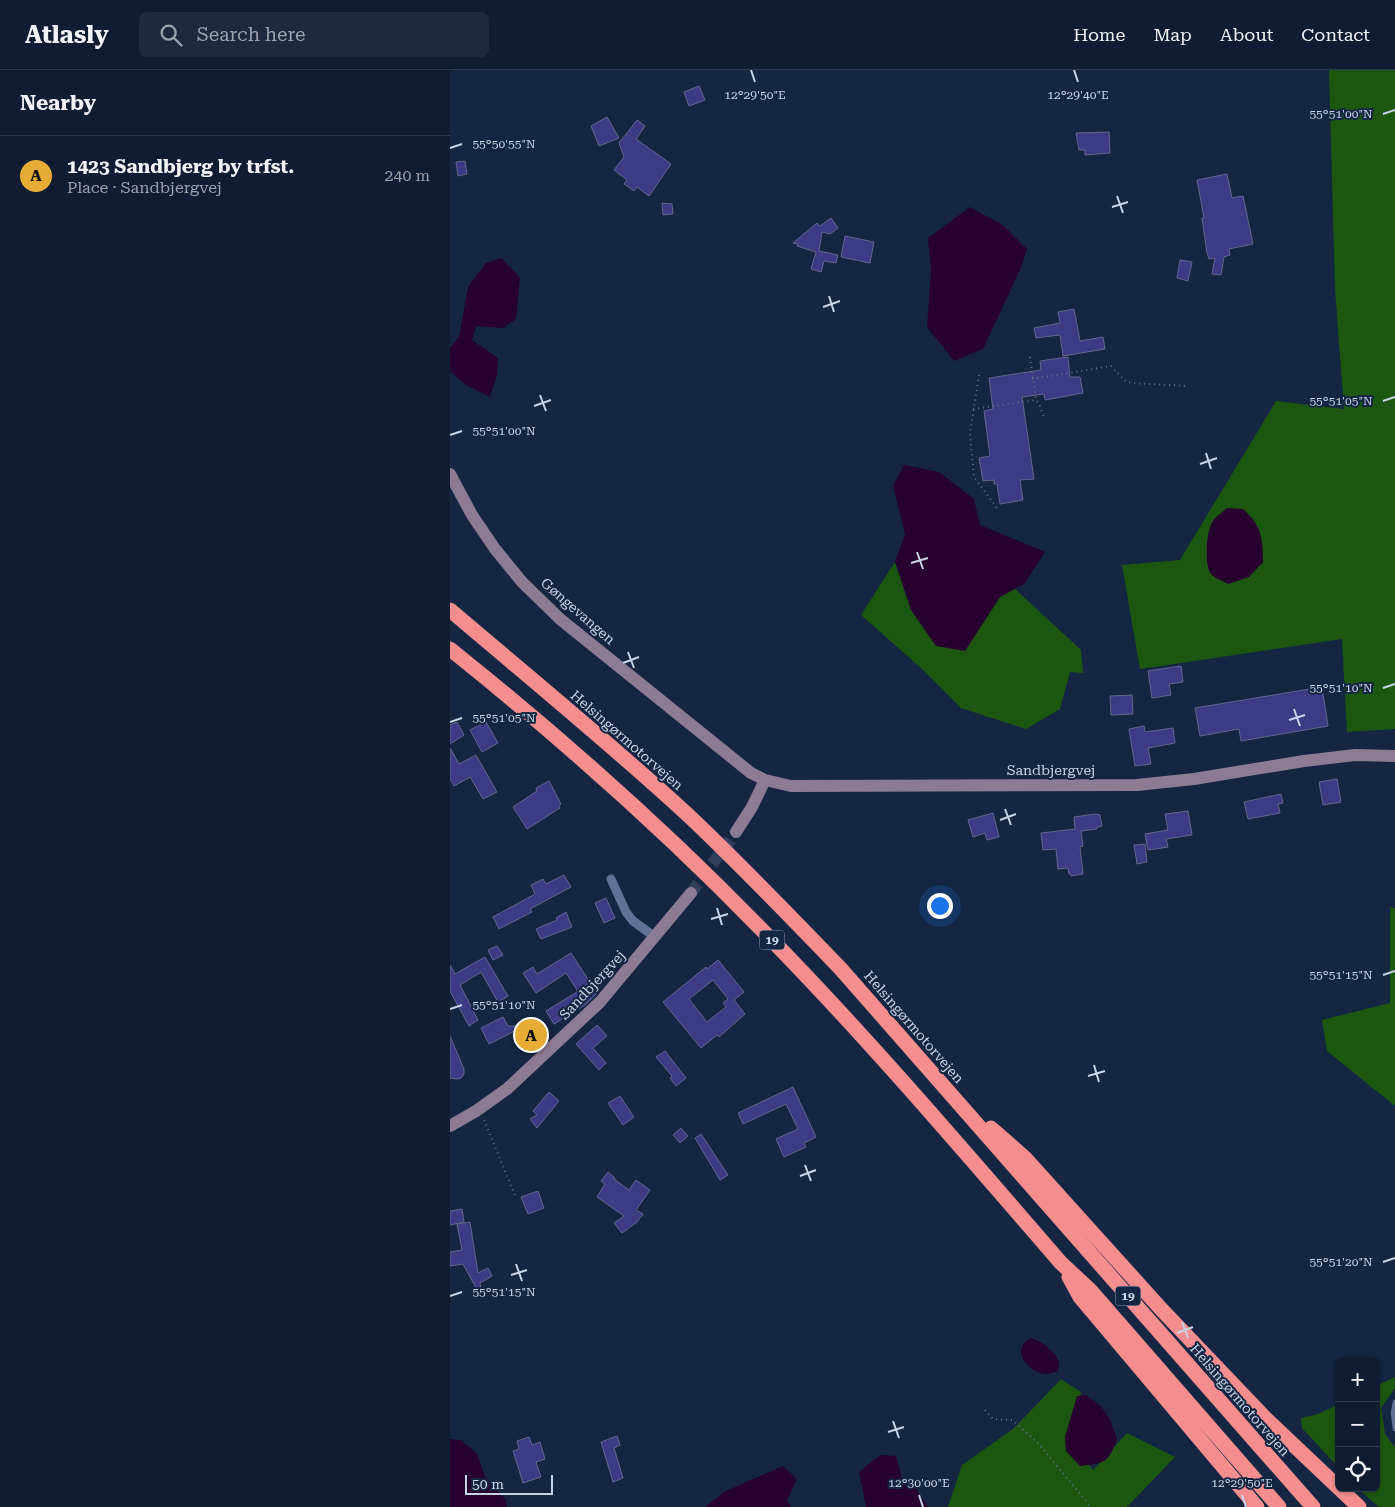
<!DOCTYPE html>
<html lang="en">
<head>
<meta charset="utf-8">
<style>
  body { margin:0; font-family:"Roboto Serif",serif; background:#1e293e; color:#f1f3f6 }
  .controls { position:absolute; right:15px; bottom:15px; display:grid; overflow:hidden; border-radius:8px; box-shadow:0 1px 4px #0004 }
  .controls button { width:45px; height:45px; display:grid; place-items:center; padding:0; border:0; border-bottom:1px solid #303a4d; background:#101c32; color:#f1f3f6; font:25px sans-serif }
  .scale { position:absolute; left:15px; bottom:12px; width:88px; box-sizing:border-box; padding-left:5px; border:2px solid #c7d3e6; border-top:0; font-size:14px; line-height:18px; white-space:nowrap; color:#c7d3e6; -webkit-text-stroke:4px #152643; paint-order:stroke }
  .you { position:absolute; left:489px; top:835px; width:18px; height:18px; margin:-12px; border:4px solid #fff; border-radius:50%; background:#1a73e8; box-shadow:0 0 0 8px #1a73e833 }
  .badge { display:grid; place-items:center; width:32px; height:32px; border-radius:50%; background:#e7ac36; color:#111; font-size:16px; font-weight:700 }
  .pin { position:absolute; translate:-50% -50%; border:2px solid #fff; box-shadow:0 1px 5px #0006 }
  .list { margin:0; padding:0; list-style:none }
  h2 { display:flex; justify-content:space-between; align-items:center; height:65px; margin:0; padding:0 20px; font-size:21px }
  h2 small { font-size:16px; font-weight:400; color:#9ca1ac }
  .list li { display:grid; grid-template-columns:32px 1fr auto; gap:15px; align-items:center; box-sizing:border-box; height:80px; padding:0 20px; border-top:1px solid #303a4d }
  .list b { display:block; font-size:19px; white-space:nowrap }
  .list p { margin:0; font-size:16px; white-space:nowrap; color:#9ca1ac }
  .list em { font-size:16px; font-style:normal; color:#9ca1ac }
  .icon { flex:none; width:28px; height:28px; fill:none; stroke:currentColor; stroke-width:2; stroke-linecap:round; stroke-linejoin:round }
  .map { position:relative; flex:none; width:945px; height:1437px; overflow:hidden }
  header { display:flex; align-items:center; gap:30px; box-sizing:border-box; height:70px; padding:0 25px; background:#101c32; border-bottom:1px solid #303a4d }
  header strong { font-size:24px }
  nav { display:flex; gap:28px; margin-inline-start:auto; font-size:18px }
  .search { width:350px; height:45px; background:#1e293e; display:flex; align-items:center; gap:12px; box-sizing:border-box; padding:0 18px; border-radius:8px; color:#9ca1ac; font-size:19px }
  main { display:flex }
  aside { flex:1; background:#101c32 }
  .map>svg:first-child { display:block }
  .green { fill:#1c570f }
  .water { fill:#27002f }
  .building { fill:#3d3b86; stroke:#63668c; fill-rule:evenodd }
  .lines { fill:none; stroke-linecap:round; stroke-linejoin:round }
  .secondary-tunnel { stroke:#30405b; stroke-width:12; stroke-dasharray:12 6; stroke-linecap:butt }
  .path { stroke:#63728b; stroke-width:2; stroke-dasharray:1 4; stroke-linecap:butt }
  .lane { stroke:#5f7396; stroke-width:4.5 }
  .street { stroke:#5f7396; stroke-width:9 }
  .secondary { stroke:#8c7b93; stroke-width:12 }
  .highway { stroke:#f48d8d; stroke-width:15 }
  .ticks { fill:none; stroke:#c7d3e6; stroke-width:2 }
  .labels { text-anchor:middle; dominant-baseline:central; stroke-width:4; stroke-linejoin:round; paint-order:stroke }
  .shield { fill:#152643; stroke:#929fb5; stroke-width:1 }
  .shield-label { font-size:12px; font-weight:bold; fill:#c7d3e6 }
  .street-label { font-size:14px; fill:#c7d3e6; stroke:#152643 }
  .ticks-label { font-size:12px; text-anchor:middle; fill:#c7d3e6; stroke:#152643; stroke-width:4; stroke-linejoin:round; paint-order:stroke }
</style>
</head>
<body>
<header>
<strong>Atlasly</strong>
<div class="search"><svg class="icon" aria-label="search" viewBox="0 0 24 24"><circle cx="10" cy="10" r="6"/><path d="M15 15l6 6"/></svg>Search here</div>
<nav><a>Home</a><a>Map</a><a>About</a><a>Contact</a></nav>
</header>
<main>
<aside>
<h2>Nearby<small></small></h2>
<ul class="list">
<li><span class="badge">A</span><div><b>1423 Sandbjerg by trfst.</b><p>Place · Sandbjergvej</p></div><em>240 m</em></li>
</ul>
</aside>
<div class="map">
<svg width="945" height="1437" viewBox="0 0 945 1437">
  <rect width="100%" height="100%" fill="#152643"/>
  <!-- green -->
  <path class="green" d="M879 0H945V659L897 662 892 569 690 599 672 495 730 490 826 331 894 339 885 219Z
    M445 492 461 540 515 580 550 527 565 519 631 580 633 603 620 602 610 639 576 659 511 638 471 598 411 545Z
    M940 837 945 838V1036L877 981 872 950 940 933Z
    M945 1307V1318L931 1338 935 1364 945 1377V1437H929L907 1418H926V1316Z
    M611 1309 631 1322 621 1372 643 1400 677 1363 725 1387 677 1437H498L512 1395 563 1359Z
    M889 1334V1398L852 1358 851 1348 868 1344Z"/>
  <!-- water -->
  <path class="water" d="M520 137 554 156 577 179 570 200 533 279 504 291 477 257 481 200 478 168Z
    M52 188 70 208 66 249 53 258 26 256 22 270 48 288 47 305 40 327 16 315 0 301V278L9 267 18 217 36 193Z
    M454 395 489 402 524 429 530 455 595 482 575 513 550 527 515 581 486 576 461 540 445 492 455 464 443 416Z
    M777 438 793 439C811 455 813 468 813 492L799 507 778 514C773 511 764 508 761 504 754 496 756 460 763 451 766 446 773 442 777 438Z
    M580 1268C590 1270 607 1282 609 1293 609 1296 608 1299 608 1302 604 1302 599 1304 596 1304 584 1304 567 1289 572 1277 573 1273 577 1271 580 1268Z
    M636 1325C656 1338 660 1347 667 1369 658 1394 654 1393 630 1396L616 1381 615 1367 627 1326Z
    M0 1369 11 1370 27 1384 35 1407 56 1430 57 1437H0Z
    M430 1385 446 1386 452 1408 466 1419 478 1437H416L409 1402Z
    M333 1396 347 1409 337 1430 341 1437H255L274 1422Z"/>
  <!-- building -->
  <path class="building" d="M249 16 255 30 239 36 234 22Z
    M157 47 169 68 149 76 141 56Z
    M187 50 195 56 186 69 221 94 199 126 187 117 184 121 174 114 177 110 164 100 174 87 169 73Z
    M659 62 660 83 635 85V80H629L626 63Z
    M15 91 17 104 8 106 6 92Z
    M777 104 782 128 793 126 803 174 779 179 780 185 774 187 771 205 762 204 765 188 759 189 757 183 752 148H754L747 110Z
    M212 133 222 134 223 144 213 145Z
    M381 148 388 158 380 164 372 162 369 181 388 185 386 193 374 191 371 202 361 199 366 182 347 176 348 174 343 173 367 153 370 156Z
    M395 166 424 172 420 193 391 187Z
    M730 190 742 192 738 211 727 208Z
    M624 239 630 271 653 267 655 279 613 286 610 265 586 268 584 258 610 253 608 242Z
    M618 287 620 307H630L633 323 595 330 594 324 572 327 584 409 570 410 573 430 550 434 547 414H544V410L533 411 529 388 540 386 534 341 543 339 539 308 591 300 590 291Z
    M731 596 733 612 719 614 721 625 702 628 698 601Z
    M872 617 878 656 791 671 789 659 750 666 745 638Z
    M682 625 683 644 661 645 660 626Z
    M7 652 14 665 0 674V655Z
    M36 652 48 673 32 682 20 660Z
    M694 656 695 662 723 658 725 673 698 678 701 694 685 696 679 659Z
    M0 678 9 694 26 685 47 722 33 729 20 707 4 716 0 708Z
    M887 709 891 732 873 735 869 712Z
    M99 711 111 734 109 736 110 738 77 759 63 737 87 721 86 718Z
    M831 724 833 733 828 734 830 743 798 749 794 732Z
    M738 741 742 765 716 769 718 777 698 780 695 764 718 760 715 744Z
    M543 743 549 767 537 770 535 763 523 767 518 750Z
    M645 744 650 745 652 756 647 757V759L631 761 633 776 630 777 633 804 621 806V804H619L618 798 608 799 606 779 593 780 591 763 625 759 624 747Z
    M695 774 697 792 687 794 684 775Z
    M114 805 121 817 80 839 82 842 49 859 43 847 85 824 81 815 93 809 96 814Z
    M156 828 165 848 154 853 145 833Z
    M116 842 122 857 91 869 86 859 107 850 106 848Z
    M47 876 53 885 43 890 38 880Z
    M121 883 147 923 135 935 104 954 96 941 127 922V920L116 903 86 923 73 903 83 897 87 904Z
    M35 887 58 926 48 932 31 902 10 915 28 950 19 956 0 921V895L5 904Z
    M268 890 294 922 284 930 295 944 269 967 267 965 251 978 213 932 256 897 257 899ZM263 910 278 929 273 933 276 937 257 952 239 929Z
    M53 947 58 956H75L39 974 31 958Z
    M147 955 157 966 143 978 156 993 149 1000 126 974Z
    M0 966 14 999V1004L11 1008 7 1009 0 1008Z
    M215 981 236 1008 226 1016 220 1008 222 1006 206 987Z
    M343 1017 366 1067 354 1073 356 1077 334 1087 326 1069 348 1059 336 1034 293 1054 288 1043Z
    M99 1022 109 1031 87 1058 80 1049 87 1045 83 1041Z
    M170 1026 184 1047 173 1055 158 1033Z
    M231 1058 238 1066 230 1073 223 1065Z
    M251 1064 278 1105 270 1110 245 1068Z
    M158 1102 165 1108 164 1109 179 1120 186 1110 200 1120 186 1140 193 1144 187 1152 172 1163 164 1153 174 1146 147 1127 155 1114 151 1111Z
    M88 1121 94 1138 78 1144 71 1127Z
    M12 1139 14 1152 0 1155V1141Z
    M20 1152 28 1203 38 1198 42 1206 30 1213 32 1227H31L13 1194 0 1196V1182L12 1180 7 1154Z
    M167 1366 170 1375 164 1378 173 1408 163 1412 151 1372Z
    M79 1367 82 1375 90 1372 95 1389 86 1392 91 1407 73 1413 63 1381 69 1379 67 1371Z"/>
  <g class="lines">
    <!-- secondary-tunnel -->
    <path class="secondary-tunnel" d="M241 823 286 762"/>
    <!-- path -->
    <path class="path" d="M580 287 586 330 589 334 594 347
      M529 305 520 364 524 407 547 438
      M582 309 661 296 674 310 681 313 737 316
      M523 339 586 330
      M34 1050 66 1128
      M535 1340 543 1349 562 1350 588 1373 641 1437"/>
    <!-- lane -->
    <path class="lane" d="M945 1332 943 1343 945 1359"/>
    <!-- street -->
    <path class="street" d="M161 809 176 842 183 851 205 867"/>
    <!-- secondary -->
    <path class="secondary" d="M0 404 22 445 45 479 72 512 110 549 301 703 315 710 341 716 687 715 744 709 854 691 905 685 945 686
      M286 762 302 737 315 710
      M0 1056 26 1041 57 1019 150 932 241 823"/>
    <!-- highway -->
    <path class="highway" d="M0 540C80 608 161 674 238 745 290 794 340 846 390 898L863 1437
      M0 579C110 667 216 761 314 862 418 968 514 1081 611 1193L640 1220 829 1437
      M541 1058 575 1088 712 1240 815 1348 909 1437
      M619 1207 630 1227 807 1437"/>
  </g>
  <!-- ticks -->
  <path class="ticks" d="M301 0 305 12M624 0 628 12M933 44 945 40M0 78 12 74M667 126 673 143M662 137 678 132M379 226 384 242M373 237 390 231M90 325 96 341M933 331 945 327M84 336 101 330M0 365 12 361M756 383 761 399M750 394 767 388M467 482 473 499M461 493 478 488M178 582 184 598M173 593 189 587M933 618 945 614M844 639 850 656M839 650 855 645M0 652 12 648M555 739 561 755M550 750 566 744M267 838 272 855M261 849 278 844M933 905 945 901M0 939 12 935M644 995 649 1012M638 1006 655 1001M355 1095 361 1111M350 1106 366 1100M933 1192 945 1188M66 1194 72 1211M61 1205 77 1200M0 1226 12 1222M732 1252 738 1268M727 1263 743 1257M443 1351 449 1368M438 1362 454 1357M469 1425 473 1437M792 1425 796 1437"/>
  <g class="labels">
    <!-- shield labels -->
    <g class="shield">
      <rect x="309.5" y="860.5" width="25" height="19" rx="4"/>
      <rect x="665.5" y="1216.5" width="25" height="19" rx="4"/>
    </g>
    <g class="shield-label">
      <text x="322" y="870">19</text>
      <text x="678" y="1226">19</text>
    </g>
    <!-- street labels -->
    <g class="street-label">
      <text transform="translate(128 541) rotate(41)">Gøngevangen</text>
      <text transform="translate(177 670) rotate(41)">Helsingørmotorvejen</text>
      <text x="601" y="700">Sandbjergvej</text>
      <text transform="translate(142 915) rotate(-47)">Sandbjergvej</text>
      <text transform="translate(464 957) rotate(49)">Helsingørmotorvejen</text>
      <text transform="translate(790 1330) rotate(49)">Helsingørmotorvejen</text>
    </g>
  </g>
  <g class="ticks-label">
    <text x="305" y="29">12°29'50"E</text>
    <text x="628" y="29">12°29'40"E</text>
    <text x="891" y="48">55°51'00"N</text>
    <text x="54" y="78">55°50'55"N</text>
    <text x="891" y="335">55°51'05"N</text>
    <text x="54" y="365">55°51'00"N</text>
    <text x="891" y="622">55°51'10"N</text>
    <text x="54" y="652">55°51'05"N</text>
    <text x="891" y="909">55°51'15"N</text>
    <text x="54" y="939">55°51'10"N</text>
    <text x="891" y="1196">55°51'20"N</text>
    <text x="54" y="1226">55°51'15"N</text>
    <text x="469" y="1417">12°30'00"E</text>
    <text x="792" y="1417">12°29'50"E</text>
  </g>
</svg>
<div class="controls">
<button>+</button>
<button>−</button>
<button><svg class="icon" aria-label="locate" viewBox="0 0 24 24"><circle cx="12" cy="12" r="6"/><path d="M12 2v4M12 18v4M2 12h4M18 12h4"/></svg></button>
</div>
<div class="scale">50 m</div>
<div class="you"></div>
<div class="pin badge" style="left:81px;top:965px">A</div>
</div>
</main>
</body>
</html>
